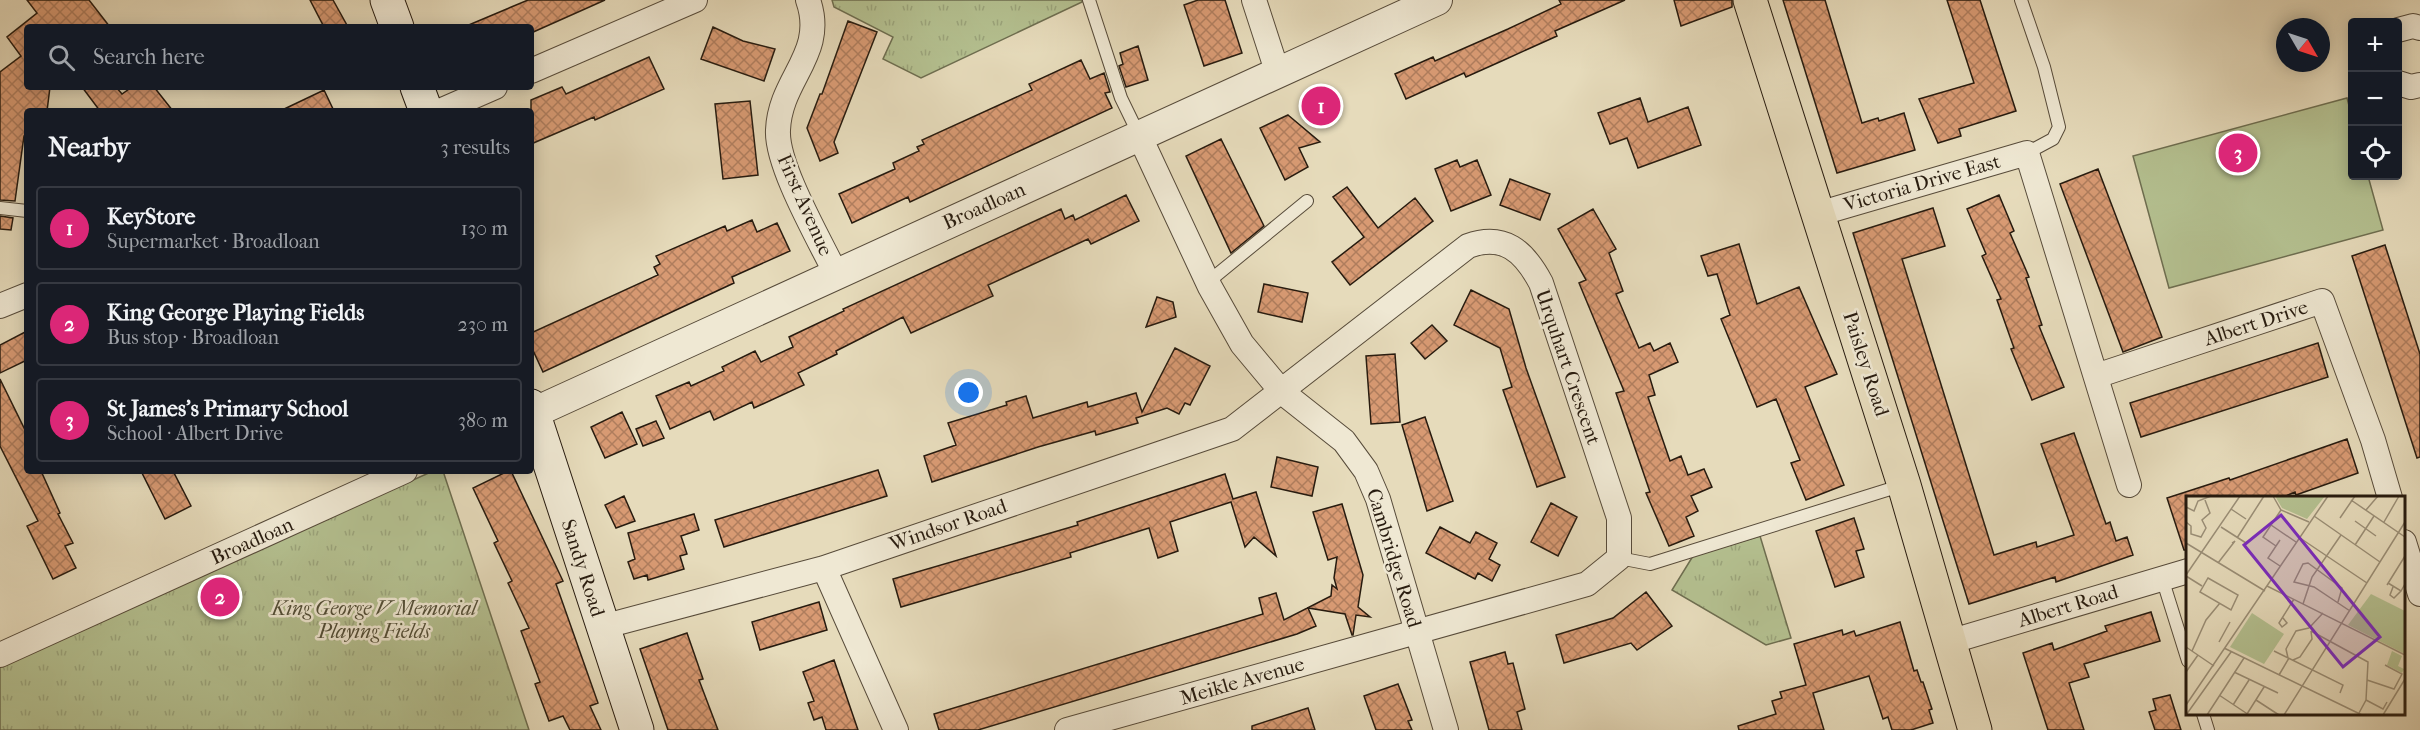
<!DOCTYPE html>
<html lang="en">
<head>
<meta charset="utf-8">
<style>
  body { margin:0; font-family:"IM FELL French Canon",serif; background:#242831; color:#f1f3f6 }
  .controls { position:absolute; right:18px; top:18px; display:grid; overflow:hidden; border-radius:6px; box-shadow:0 3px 15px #0003 }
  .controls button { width:54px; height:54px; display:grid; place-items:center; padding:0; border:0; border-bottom:2px solid #363941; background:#171b24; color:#f1f3f6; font:30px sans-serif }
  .compass { position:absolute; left:2276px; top:18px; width:54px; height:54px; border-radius:50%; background:#171b24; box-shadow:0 3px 15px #0003; rotate:129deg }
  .you { position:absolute; left:969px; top:393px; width:21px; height:21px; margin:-15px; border:4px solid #fff; border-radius:50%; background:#1a73e8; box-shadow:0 0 0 9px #1a73e833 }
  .badge { display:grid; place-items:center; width:39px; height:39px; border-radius:50%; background:#db2777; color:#fff; font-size:20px; font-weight:700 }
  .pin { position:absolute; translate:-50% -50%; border:3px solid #fff; box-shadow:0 2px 6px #0006 }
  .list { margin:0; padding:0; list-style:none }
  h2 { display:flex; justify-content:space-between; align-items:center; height:78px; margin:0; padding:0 24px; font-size:26px }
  h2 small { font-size:20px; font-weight:400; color:#9ea1a6 }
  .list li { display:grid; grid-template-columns:39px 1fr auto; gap:18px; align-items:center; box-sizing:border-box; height:84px; margin:0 12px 12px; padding:0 12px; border:2px solid #363941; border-radius:6px }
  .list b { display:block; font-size:22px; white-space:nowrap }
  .list p { margin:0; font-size:20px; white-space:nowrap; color:#9ea1a6 }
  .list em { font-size:20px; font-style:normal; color:#9ea1a6 }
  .icon { flex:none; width:33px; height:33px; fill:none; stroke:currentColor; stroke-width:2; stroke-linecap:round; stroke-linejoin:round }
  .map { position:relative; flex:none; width:2420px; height:730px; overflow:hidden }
  .search { position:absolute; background:#171b24; box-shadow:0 3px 15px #0003; left:24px; top:24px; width:510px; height:66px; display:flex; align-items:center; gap:15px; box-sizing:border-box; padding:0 21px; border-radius:6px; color:#9ea1a6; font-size:22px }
  .panel { position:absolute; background:#171b24; box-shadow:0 3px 15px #0003; left:24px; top:108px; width:510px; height:366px; border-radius:6px }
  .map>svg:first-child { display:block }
  .park { fill:url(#park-tufts); stroke:#6e6e50; stroke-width:1.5 }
  .pitch { fill:#b4c090; stroke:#6e6e50; stroke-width:1.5 }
  .building { fill:url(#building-cross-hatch); stroke:#271b0f; stroke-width:1.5 }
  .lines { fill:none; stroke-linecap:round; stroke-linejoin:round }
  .service-casing { stroke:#574b3a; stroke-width:14 }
  .minor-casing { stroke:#574b3a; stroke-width:26 }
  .tertiary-casing { stroke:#574b3a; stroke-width:32 }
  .secondary-casing { stroke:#271b0f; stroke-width:35 }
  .primary-casing { stroke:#271b0f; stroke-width:35 }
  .service { stroke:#efe8d3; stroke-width:12 }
  .minor { stroke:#efe8d3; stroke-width:24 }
  .tertiary { stroke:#efe8d3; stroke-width:30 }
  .secondary { stroke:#efe8d3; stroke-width:33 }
  .primary { stroke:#e6dbbb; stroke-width:33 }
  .labels { text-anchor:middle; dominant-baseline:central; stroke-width:5; stroke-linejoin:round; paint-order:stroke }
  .street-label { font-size:20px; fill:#271b0f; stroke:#efe8d3 }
  .park-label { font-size:20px; font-style:italic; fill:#514d36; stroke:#efe8d3 }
  .inset-road { fill:none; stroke:#9a8e76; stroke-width:1.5 }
  .view { fill:#7b2cbf; fill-opacity:0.15; stroke:#7b2cbf; stroke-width:3 }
  .inset-edge { fill:none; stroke:#271b0f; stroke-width:3 }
</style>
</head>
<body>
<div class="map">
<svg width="2420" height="730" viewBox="0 0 2420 730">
  <defs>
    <pattern id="park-tufts" width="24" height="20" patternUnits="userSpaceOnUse" patternTransform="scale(1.5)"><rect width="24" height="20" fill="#b4c090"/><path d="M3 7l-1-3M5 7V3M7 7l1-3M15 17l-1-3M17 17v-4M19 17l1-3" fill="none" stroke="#9ba47b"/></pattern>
    <pattern id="building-cross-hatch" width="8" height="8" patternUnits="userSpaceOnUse" patternTransform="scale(1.5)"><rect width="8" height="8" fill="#d89a73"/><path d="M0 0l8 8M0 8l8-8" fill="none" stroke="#af7d5d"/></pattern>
  </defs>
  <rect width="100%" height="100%" fill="#e6dbbb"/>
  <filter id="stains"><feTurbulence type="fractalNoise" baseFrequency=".00333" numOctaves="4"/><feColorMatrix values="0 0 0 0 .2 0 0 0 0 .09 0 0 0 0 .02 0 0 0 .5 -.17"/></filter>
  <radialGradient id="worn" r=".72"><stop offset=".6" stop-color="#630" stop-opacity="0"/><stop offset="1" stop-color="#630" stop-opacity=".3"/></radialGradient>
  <!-- park -->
  <path class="park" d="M832 0H1082V2L921 78 883 59 893 37 834 7Z
    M433 471H443L529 730H0V666Z
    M1760 536 1791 638 1766 645 1672 590 1693 556Z"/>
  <!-- pitch -->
  <path class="pitch" d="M2347 98 2352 117V176H2368L2383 230 2169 288 2133 156Z"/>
  <!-- building -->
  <path class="building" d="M27 0H89L110 27H27V87H50L47 111H27V134L24 136 15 201 0 200V72L21 56 7 37 37 13Z
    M310 0H333L348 27H324Z
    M528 0H605L531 33V27H464Z
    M1198 0H1225L1242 53 1204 66 1184 5Z
    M1559 0H1625L1555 31 1557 36 1504 60 1466 77 1464 73 1406 99 1395 74 1433 57 1435 61 1508 29 1561 4Z
    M1674 0H1732V7L1681 26Z
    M1783 0H1825L1862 123 1878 118 1879 121 1904 113 1915 150 1837 173Z
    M1947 0H1980L2016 111 1959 129 1961 136 1938 143 1919 99 1974 83Z
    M848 21 877 32 834 142 838 153 820 161 807 128 820 94H822Z
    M713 27 743 41 775 49 764 81 701 59Z
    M1138 46 1148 80 1126 87 1119 66 1123 64 1120 53Z
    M649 57 664 89 595 120 594 117 531 144V100L562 87 566 94Z
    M1081 60 1090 79 1104 73 1110 92 1105 93 1112 108 910 202 908 197 852 223 839 194 895 169 893 163 919 151 917 147 924 144 922 140 1032 90 1029 84Z
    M82 87H116L122 94 132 87H154L173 111H100Z
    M324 90 334 111H280Z
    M1640 98 1648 122 1688 107 1701 145 1638 168 1627 138 1610 144 1598 113Z
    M750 101 758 175 723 179 715 104Z
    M1288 115 1320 142 1299 148 1308 167 1285 180 1260 128Z
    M1221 139 1264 226 1231 253 1186 156Z
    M1457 160 1460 167 1477 160 1491 195 1451 211 1435 169Z
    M2098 169 2162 337 2123 352 2060 184Z
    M1510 179 1550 194 1540 220 1500 205Z
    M1347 187 1378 228 1415 198 1433 221 1350 285 1332 262 1364 237 1333 197Z
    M1126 195 1139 221 1091 244 1088 239 988 285 993 296 911 333 903 317 836 351 837 354 798 373 804 385 754 408 752 402 714 420 710 411 670 429 656 396 689 382 691 386 724 371 722 367 755 351 761 362 793 347 789 337 844 311 843 309 1061 209 1065 219 1073 215 1075 220Z
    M1999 195 2014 231 2010 233 2029 277 2026 278 2042 325 2039 326 2064 387 2032 400 2011 349 2014 348 1997 300 2001 299 1982 256 1986 254 1967 209Z
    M1933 208 1945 246 1902 259 1994 555 2036 542 2037 547 2074 535 2041 444 2074 433 2106 524 2110 522 2116 541 2127 537 2133 555 2056 582 2055 577 1969 604 1853 233Z
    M1593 209 1616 249 1609 253 1623 291 1616 294 1639 348 1650 343 1654 351 1670 343 1678 362 1649 375 1655 395 1648 397 1670 461 1681 456 1688 475 1704 469 1712 487 1691 496 1698 511 1686 517 1694 536 1669 546 1646 493 1650 492 1616 393 1624 391 1579 283 1586 280 1558 229Z
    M0 216 13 218 11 230 0 229Z
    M752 220 757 232 777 223 790 251 732 277 734 283 543 372 531 346V333L658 275 654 267 660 264 656 256 725 226 727 231Z
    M1739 244 1757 304 1799 287 1837 374 1805 387 1844 485 1806 500 1791 463 1800 460 1776 399 1757 407 1721 319 1730 315 1717 274 1708 276 1701 256Z
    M2385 245 2420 354V457L2417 458 2352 256Z
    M1264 284 1308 293 1302 322 1258 312Z
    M1471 290 1509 309 1526 368 1565 477 1537 487 1503 390 1512 387 1500 348 1454 325Z
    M1157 297 1173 302 1176 317 1146 327Z
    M1432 325 1447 341 1425 359 1411 343Z
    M27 331V360L0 373V345Z
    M2318 343 2328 377 2141 437 2130 403Z
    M1175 348 1210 366 1190 405 1185 403 1179 414 1167 408 1136 418 1138 423 1096 435 1095 431 1038 447 932 482 924 456 956 445 948 423 1007 405 1006 402 1026 396 1033 418 1087 402 1088 407 1136 393 1142 412Z
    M1395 354 1400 422 1371 424 1366 356Z
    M0 379 27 434V471H41L60 513 58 514 73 543 65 546 76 568 53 579 27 526 38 521 0 446Z
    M622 412 637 444 605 458 591 427Z
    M1425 417 1453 501 1427 511 1402 425Z
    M656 421 664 438 643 446 636 429Z
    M2347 439 2358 473 2296 495 2295 492 2281 498H2187V550H2184L2167 498 2229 478 2230 480Z
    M1277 457 1318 467 1312 496 1271 487Z
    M878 470 887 496 724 547 715 520Z
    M141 471H173L191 506 165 519Z
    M508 471H511L563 581 556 584 598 703 590 706 601 730H570L563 716 549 721 535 684 540 682 521 631 529 628 508 583 512 581 494 543 498 541 473 488Z
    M1225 474 1233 499 1256 492 1276 556 1254 537 1245 547 1231 502 1170 522 1178 551 1158 558 1149 528 1070 553 1071 557 901 607 893 579 1078 525 1077 522Z
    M624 496 635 521 616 528 605 505Z
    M1551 503 1577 517 1558 556 1531 542Z
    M1342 504 1363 575 1358 607 1370 617 1356 615 1353 635H1352L1345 614 1308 608 1316 626 1297 634 978 730H939L934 714 1263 614 1259 598 1276 593 1284 620 1331 596 1332 585 1337 589 1334 578 1337 557 1328 560 1313 512Z
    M694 514 699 530 681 536 687 554 680 556 684 569 648 580 647 575 634 579 628 562 635 559 628 533Z
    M1854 518 1864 549 1856 551 1864 577 1835 587 1816 531Z
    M1440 527 1470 543 1476 532 1497 543 1489 559 1500 565 1492 581 1478 573 1475 579 1426 553Z
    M1646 592 1672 626 1637 650 1631 643 1564 663 1556 635 1613 618Z
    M819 602 827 630 760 650 752 622Z
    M2151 612 2160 641 2084 664 2089 677 2069 683 2084 730H2048L2023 653 2052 643 2054 650 2107 631 2105 626Z
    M1900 622 1914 671 1917 670 1921 682H1923L1932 709 1929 710 1933 723 1911 730H1892L1888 717 1883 719 1869 676 1813 693 1824 730H1739L1738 726 1776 714 1772 701 1782 698 1780 692 1806 685 1794 644 1842 630 1843 635 1854 631 1856 636Z
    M687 633 703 679 699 680 718 730H668L640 649Z
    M1505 652 1508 664 1513 663 1525 709 1517 712 1522 730H1489L1470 662Z
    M834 660 858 730H826L822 717 814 720 808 703 814 701 803 672Z
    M1398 684 1412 720 1408 721 1412 730H1376L1364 696Z
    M2170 695 2181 730H2155L2149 712 2156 710 2153 699Z
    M1308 708 1315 730H1252V726Z"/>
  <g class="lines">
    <!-- service casing -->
    <g class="service-casing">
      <path id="service" d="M1089 0 1121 98 1139 135
        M2021 0 2044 67 2059 127 2053 139 2027 153
        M0 208 27 211
        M1208 282 1307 201
        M1619 558 1650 564 1903 485
        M2162 578 2188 661
        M2203 714 2208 730"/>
    </g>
    <!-- minor casing -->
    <g class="minor-casing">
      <path id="minor" d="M808 0C827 54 780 78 778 130 776 165 819 239 836 274
        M1254 0 1278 74
        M2398 30 2413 26 2420 28
        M531 71 695 0
        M2398 83 2411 87 2420 85
        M440 111 495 87
        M1139 135 1210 287 1242 344 1282 392 1344 441 1366 471 1378 499 1446 730
        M1818 214 2027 153 2129 485
        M0 306 27 295
        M2096 376 2322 301 2373 440 2390 498
        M2404 542 2420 594
        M824 568 896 730
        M602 627 824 568 1232 429 1468 246C1504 233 1524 251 1541 283L1619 518V558L1587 584 1067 730
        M1949 642 2188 571
        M0 655 405 471"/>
    </g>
    <!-- tertiary casing -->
    <g class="tertiary-casing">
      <path id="tertiary" d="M533 413 1437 0"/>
    </g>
    <!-- secondary casing -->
    <g class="secondary-casing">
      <path id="secondary" d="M387 0 397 27
        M417 87 426 111
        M531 406 637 730"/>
    </g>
    <!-- primary casing -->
    <g class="primary-casing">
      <path id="primary" d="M1750 0 1904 485 1975 730"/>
    </g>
    <!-- service -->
    <use href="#service" class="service"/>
    <!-- minor -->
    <use href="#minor" class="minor"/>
    <!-- tertiary -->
    <use href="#tertiary" class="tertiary"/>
    <!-- secondary -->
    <use href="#secondary" class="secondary"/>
    <!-- primary -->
    <use href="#primary" class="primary"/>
  </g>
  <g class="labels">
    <!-- street labels -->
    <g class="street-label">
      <text transform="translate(1922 183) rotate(-16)">Victoria Drive East</text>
      <text transform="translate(805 205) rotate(66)">First Avenue</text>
      <text transform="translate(984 206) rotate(-24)">Broadloan</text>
      <text transform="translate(2256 323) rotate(-18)">Albert Drive</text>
      <text transform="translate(1866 364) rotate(72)">Paisley Road</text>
      <text transform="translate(1568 367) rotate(71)">Urquhart Crescent</text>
      <text transform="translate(948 525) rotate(-19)">Windsor Road</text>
      <text transform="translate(252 541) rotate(-24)">Broadloan</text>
      <text transform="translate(1394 558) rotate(73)">Cambridge Road</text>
      <text transform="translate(583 568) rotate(72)">Sandy Road</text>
      <text transform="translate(2068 606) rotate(-17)">Albert Road</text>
      <text transform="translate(1242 681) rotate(-16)">Meikle Avenue</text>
    </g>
    <!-- park labels -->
    <g class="park-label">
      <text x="374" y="608">King George V Memorial<tspan x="374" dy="23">Playing Fields</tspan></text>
    </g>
  </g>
  <!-- overview -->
  <g transform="translate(2186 496)">
    <rect width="219" height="219" fill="#e6dbbb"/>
    <path d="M89 0H139L121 23 96 12ZM185 98 219 115V158L162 129Z" fill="#b4c090"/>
    <path d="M206 155 216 160 212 170 218 173 216 177 201 169Z" fill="#b4c090"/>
    <path d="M66 117 98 138 78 168 44 151Z" fill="#b4c090"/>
    <path class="inset-road" d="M87 0 95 14 123 26M165 4 219 41M0 11 8 15 12 5 25 0M45 13 60 23M180 14 192 0M128 20 194 66M154 22 169 0M169 25 190 40M0 26 5 30V38L15 41 20 32 16 24 24 17 19 4M198 26 213 0M85 29 110 46M35 31 60 47M51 42 78 0M114 42 181 87M0 47 79 95M169 49 188 20M90 50 77 41 95 14M32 67 49 45 46 47M94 70 82 62 94 44M0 79 54 0M0 80 16 90M22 82 52 99 45 114 14 96ZM202 87 215 95 219 88M201 89 219 60M81 90 219 159M207 91 204 99 208 102 215 95M152 106 156 92 122 67 117 68 108 86 128 91 164 115M117 108 126 81 155 39M97 122 101 127 96 131 93 127 108 103M123 132 137 117M125 135 182 166 180 204 173 217M33 146 44 126M0 151 28 170M38 152 176 219M6 155 20 124 34 107M88 155 157 189 154 197M102 162 100 153 110 135 123 132M107 164 114 161 126 143 125 135M0 176 12 159M48 176 92 197M93 179 103 162M181 184 208 193 216 178 199 169M33 199 63 219M70 204 93 219M180 204 197 213 201 206M0 209 142 0M47 209 63 184M61 218 78 191M0 219 45 156M21 219 58 162M98 219 219 26M197 219 219 183"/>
    <path class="view" d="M95 19 194 141 157 171 58 49Z"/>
    <rect width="219" height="219" class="inset-edge"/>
  </g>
  <rect width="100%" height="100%" filter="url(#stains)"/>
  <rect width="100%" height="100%" fill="url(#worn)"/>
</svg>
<div class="controls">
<button>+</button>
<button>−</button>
<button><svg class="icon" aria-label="locate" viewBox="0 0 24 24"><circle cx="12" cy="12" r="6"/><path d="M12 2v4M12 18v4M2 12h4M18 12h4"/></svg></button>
</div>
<svg class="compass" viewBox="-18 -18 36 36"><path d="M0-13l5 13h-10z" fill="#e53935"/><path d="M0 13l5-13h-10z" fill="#9ea1a6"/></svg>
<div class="you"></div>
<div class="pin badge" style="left:1321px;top:106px">1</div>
<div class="pin badge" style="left:220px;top:597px">2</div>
<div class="pin badge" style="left:2238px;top:153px">3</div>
<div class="search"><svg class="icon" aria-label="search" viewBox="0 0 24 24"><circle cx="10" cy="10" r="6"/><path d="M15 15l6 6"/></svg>Search here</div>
<section class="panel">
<h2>Nearby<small>3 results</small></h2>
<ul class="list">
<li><span class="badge">1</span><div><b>KeyStore</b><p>Supermarket · Broadloan</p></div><em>130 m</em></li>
<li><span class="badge">2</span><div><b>King George Playing Fields</b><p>Bus stop · Broadloan</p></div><em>230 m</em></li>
<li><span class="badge">3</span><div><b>St James's Primary School</b><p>School · Albert Drive</p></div><em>380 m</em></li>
</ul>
</section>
</div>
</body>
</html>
